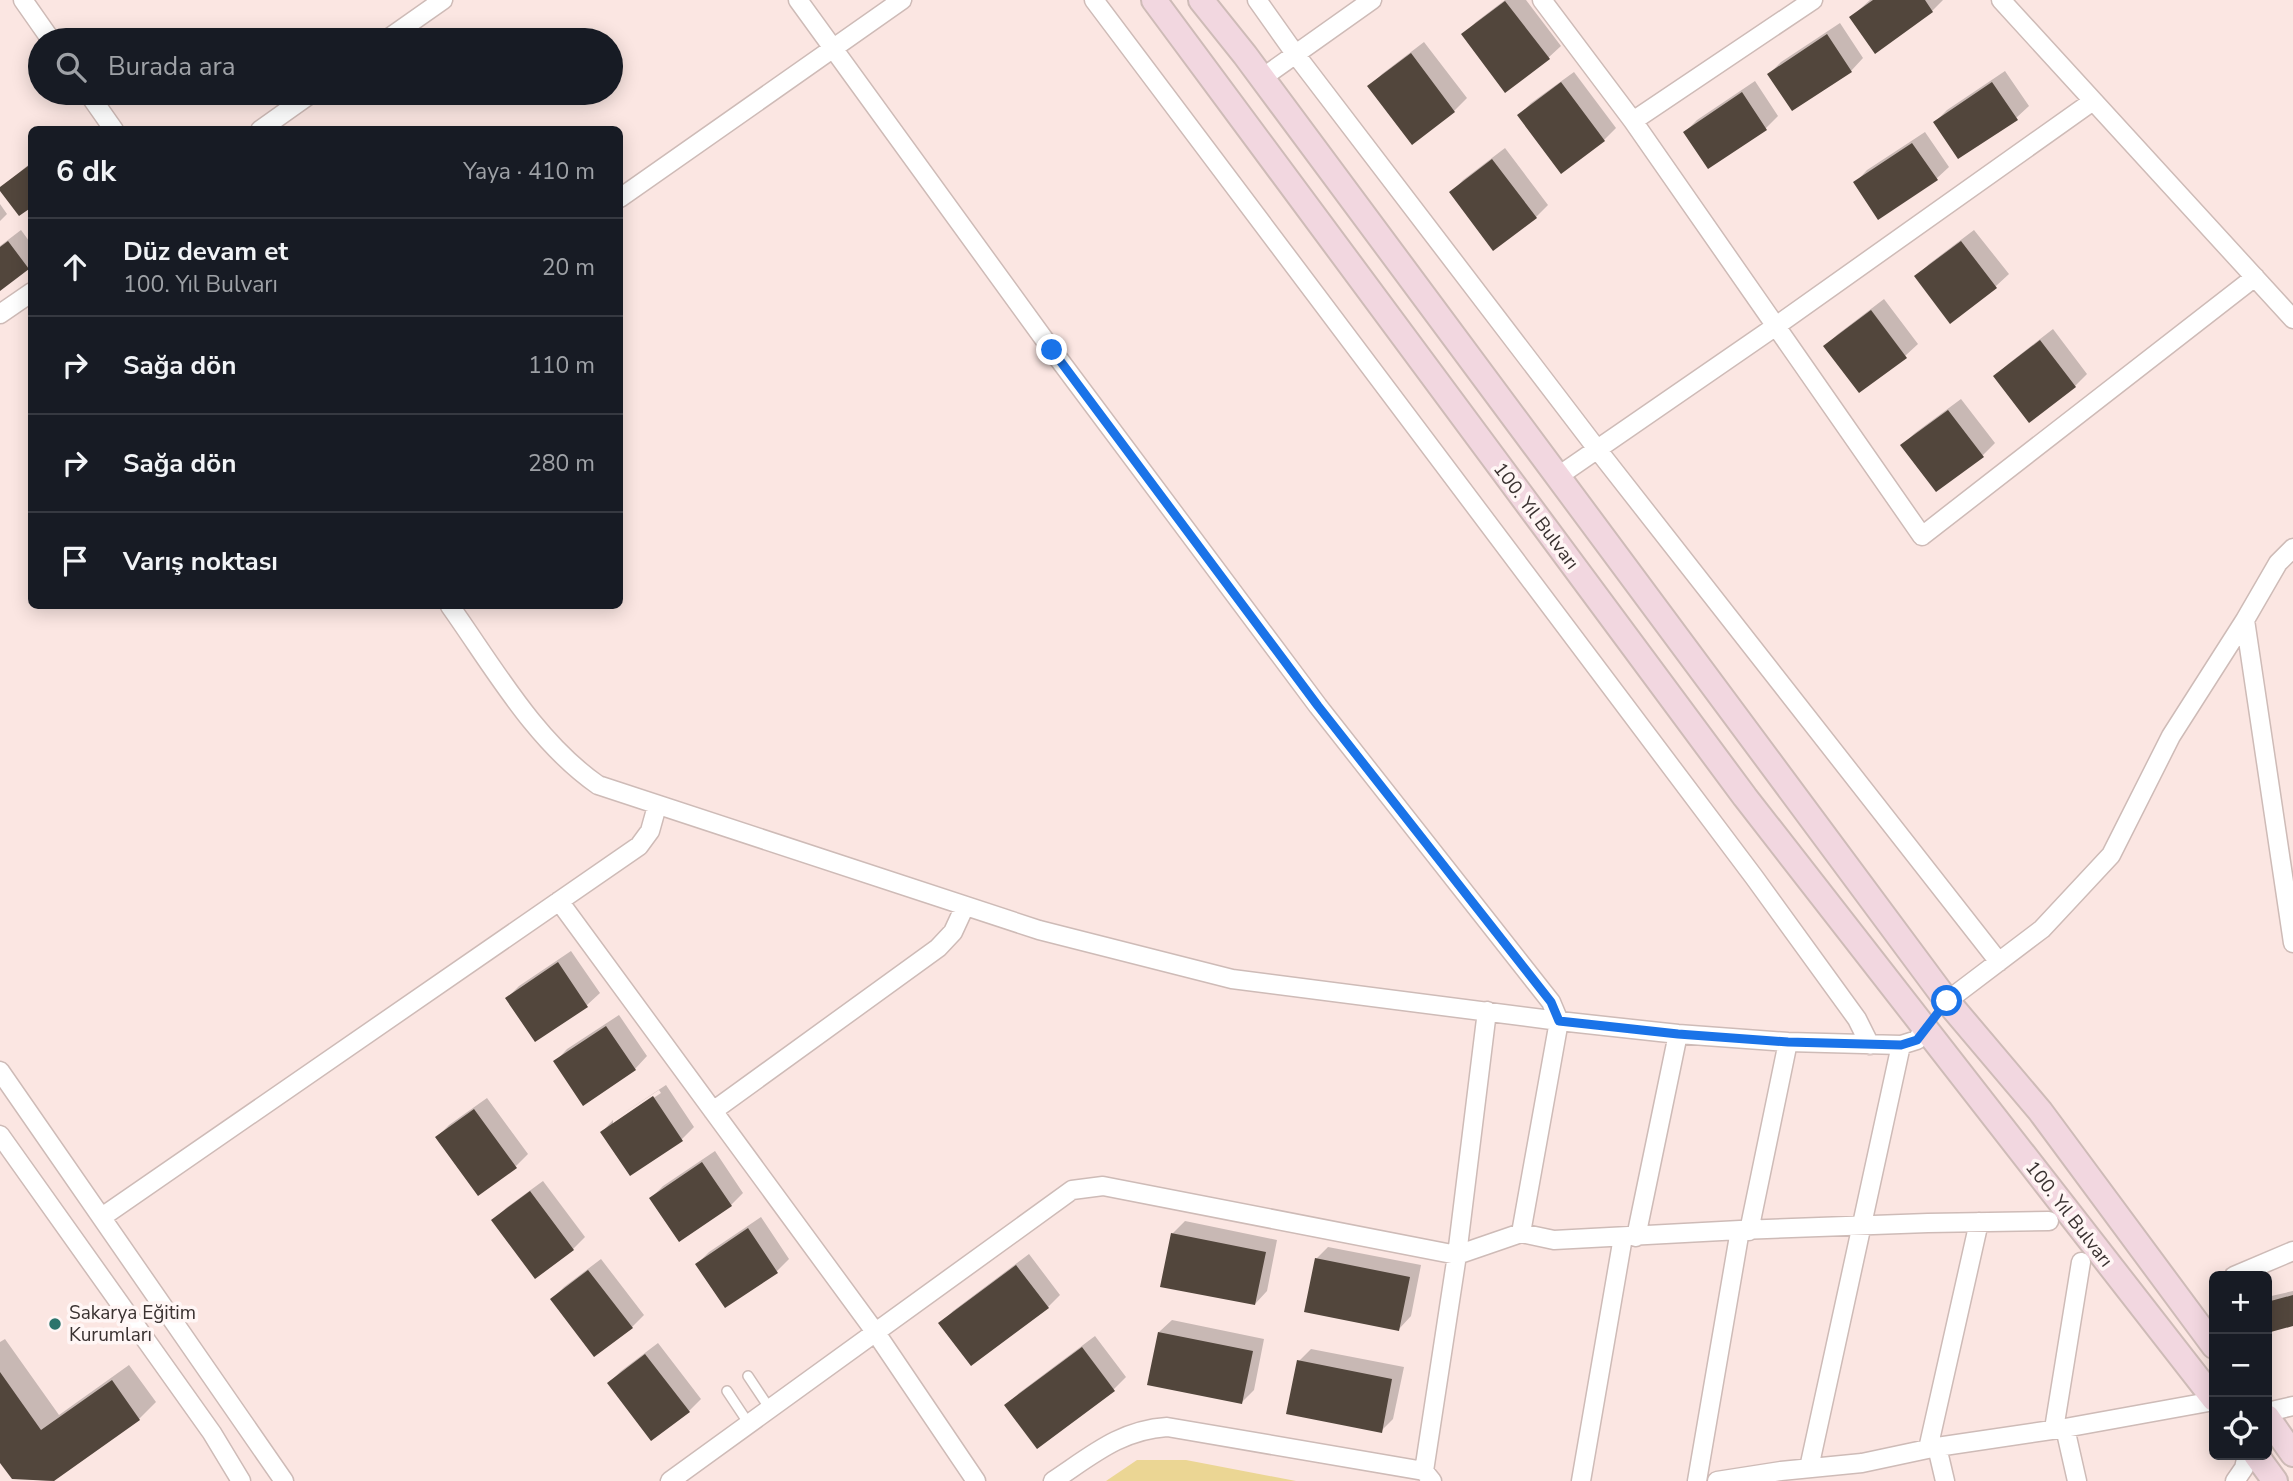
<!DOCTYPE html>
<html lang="tr">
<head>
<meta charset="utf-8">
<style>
  body { margin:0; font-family:"Nunito Sans",sans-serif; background:#20242c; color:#f1f3f6 }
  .controls { position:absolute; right:21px; bottom:21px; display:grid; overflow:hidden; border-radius:10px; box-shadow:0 4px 18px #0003 }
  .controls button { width:63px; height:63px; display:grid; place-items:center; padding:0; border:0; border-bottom:2px solid #363941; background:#171b24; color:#f1f3f6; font:35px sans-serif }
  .stop { position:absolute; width:21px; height:21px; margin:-16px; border:5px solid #1a73e8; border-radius:50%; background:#fff }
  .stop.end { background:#1a73e8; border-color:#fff; box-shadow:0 2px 7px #0008 }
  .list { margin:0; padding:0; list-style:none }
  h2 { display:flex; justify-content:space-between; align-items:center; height:91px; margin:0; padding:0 28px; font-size:30px }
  h2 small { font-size:23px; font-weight:400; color:#9ea1a6 }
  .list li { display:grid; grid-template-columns:46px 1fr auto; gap:21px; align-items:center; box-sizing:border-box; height:98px; padding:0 28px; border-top:2px solid #363941 }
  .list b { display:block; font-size:26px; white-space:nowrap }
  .list p { margin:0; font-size:23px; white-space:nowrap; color:#9ea1a6 }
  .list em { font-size:23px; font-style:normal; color:#9ea1a6 }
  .icon { flex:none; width:38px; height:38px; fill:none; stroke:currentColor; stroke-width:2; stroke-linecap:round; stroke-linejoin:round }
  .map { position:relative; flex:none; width:2293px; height:1481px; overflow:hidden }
  .search { position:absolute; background:#171b24; box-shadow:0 4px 18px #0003; left:28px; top:28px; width:595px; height:77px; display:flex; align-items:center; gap:18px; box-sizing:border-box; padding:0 24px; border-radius:38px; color:#9ea1a6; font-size:26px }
  .panel { position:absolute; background:#171b24; box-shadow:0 4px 18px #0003; left:28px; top:126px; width:595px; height:483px; border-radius:10px }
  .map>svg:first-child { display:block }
  .green { fill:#ebd694 }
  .shadow { fill:#0003 }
  .building { fill:#52463c }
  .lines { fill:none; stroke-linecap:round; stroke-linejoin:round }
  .lane-casing { stroke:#cebbb7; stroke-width:12 }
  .street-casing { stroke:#cebbb7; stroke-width:21 }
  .secondary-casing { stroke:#cebbb7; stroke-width:28 }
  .lane { stroke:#fff; stroke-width:9 }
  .street { stroke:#fff; stroke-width:18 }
  .secondary { stroke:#f2d7e0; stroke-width:24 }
  .route { stroke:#1a73e8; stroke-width:9 }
  .poi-dot { fill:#2d746c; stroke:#fff6f5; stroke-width:2.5 }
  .labels { text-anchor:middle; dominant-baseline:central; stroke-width:7; stroke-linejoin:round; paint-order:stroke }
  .street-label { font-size:19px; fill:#393130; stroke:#fff6f5 }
  .poi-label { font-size:19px; fill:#393130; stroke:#fff6f5; text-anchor:start }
</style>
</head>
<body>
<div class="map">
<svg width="2293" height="1481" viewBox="0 0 2293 1481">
  <rect width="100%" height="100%" fill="#fbe6e2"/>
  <!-- green -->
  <path class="green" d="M1137 1460H1186L1296 1481H1106Z"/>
  <!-- shadow -->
  <path class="shadow" d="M1505 0H1526L1561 46 1548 58 1464 34 1476 22Z
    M1870 0H1943L1932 11 1851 17Z
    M1840 23 1863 58 1851 71 1769 74 1781 62Z
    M1424 42 1467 98 1454 111 1412 142 1370 86 1382 74Z
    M2005 71 2029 106 2016 118 1935 122 1947 110Z
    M1574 72 1616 128 1604 140 1519 115 1531 103Z
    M1755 81 1778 116 1766 128 1708 167 1685 132 1697 120Z
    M1925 132 1949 167 1936 179 1855 183 1867 170Z
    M1505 148 1548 205 1536 217 1451 193 1463 180Z
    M32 162V204L0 188Z
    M0 204 7 214 0 221Z
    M21 230 32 245V264L0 289V246Z
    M1974 230 2009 274 1996 286 1950 321 1916 277 1929 264Z
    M1884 299 1918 344 1905 356 1825 346 1838 334Z
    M2053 329 2087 374 2075 386 1995 376 2008 364Z
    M1961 399 1995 443 1983 455 1902 445 1915 433Z
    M571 951 600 993 587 1005 536 1040 507 998 519 986Z
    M619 1015 647 1056 635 1069 583 1103 555 1062 567 1049Z
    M666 1085 694 1127 682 1139 602 1132 613 1120V1125L661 1093 659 1090 613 1120Z
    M487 1098 528 1154 516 1166 437 1137 449 1125Z
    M715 1151 743 1193 731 1205 651 1198 663 1186Z
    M543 1181 585 1237 573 1249 494 1220 506 1208Z
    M761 1217 789 1259 777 1271 697 1264 709 1252Z
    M1185 1221 1277 1240 1267 1291 1255 1304 1172 1234Z
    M1328 1247 1421 1265 1411 1316 1399 1329 1316 1259Z
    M1029 1254 1060 1295 1048 1307 941 1323 953 1311Z
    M601 1259 644 1315 632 1327 552 1299 564 1287Z
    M2293 1291V1325L2267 1331V1297Z
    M1172 1320 1264 1339 1254 1390 1242 1402 1159 1332Z
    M1095 1336 1126 1377 1114 1389 1007 1406 1019 1393Z
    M5 1339 59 1415 129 1365 156 1402 139 1419 51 1481 13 1478 0 1460V1342Z
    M658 1343 701 1399 689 1411 609 1383 621 1371Z
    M1311 1349 1404 1367 1393 1419 1381 1431 1299 1361Z"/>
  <!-- building -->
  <path class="building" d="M1873 0H1925L1933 12 1875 54 1849 17Z
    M1505 1 1550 59 1505 93 1461 34Z
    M1827 34 1852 72 1792 111 1767 74Z
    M1411 53 1455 112 1412 145 1367 86Z
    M1561 82 1605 141 1561 174 1517 115Z
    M1992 82 2018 120 1958 159 1933 122Z
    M1742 92 1767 130 1708 169 1683 132Z
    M1912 143 1938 180 1878 220 1853 182Z
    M1492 159 1537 218 1493 251 1449 192Z
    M32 163V207L19 216 0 191V187Z
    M8 241 29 269 0 291V247Z
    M1961 241 1997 288 1950 324 1914 276Z
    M1871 310 1907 358 1859 393 1823 346Z
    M2040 340 2076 387 2029 423 1993 376Z
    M1948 410 1984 457 1936 492 1900 445Z
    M558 962 588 1007 535 1042 505 998Z
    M606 1026 636 1070 583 1106 553 1061Z
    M653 1096 683 1141 630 1176 600 1132Z
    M474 1109 517 1168 478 1196 435 1137Z
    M702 1162 732 1206 679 1242 649 1198Z
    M530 1191 574 1250 535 1279 491 1220Z
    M748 1228 778 1273 725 1308 695 1264Z
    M1171 1233 1266 1252 1255 1305 1160 1287Z
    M1315 1258 1410 1277 1399 1331 1304 1312Z
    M1016 1265 1049 1308 971 1366 938 1323Z
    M588 1270 633 1328 594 1357 550 1299Z
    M2293 1295V1326L2267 1333V1302Z
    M1158 1332 1253 1351 1242 1404 1147 1385Z
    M1082 1347 1115 1391 1037 1449 1004 1405Z
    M645 1354 690 1412 651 1441 607 1383Z
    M1297 1360 1392 1379 1382 1433 1286 1414Z
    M0 1372 41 1430 112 1380 140 1420 54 1481 12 1479 0 1463Z"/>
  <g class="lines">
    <!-- lane casing -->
    <g class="lane-casing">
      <path id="lane" d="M748 1376 770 1409
        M727 1391 749 1424"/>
    </g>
    <!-- street casing -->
    <g class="street-casing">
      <path id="street" d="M23 0 51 40
        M798 0 1052 350 1318 706 1551 1002 1559 1021
        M1094 0 1754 877 1857 1019 1870 1045
        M1257 0 1296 55 1597 449 1999 962
        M1542 0 1633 121 1922 536 2255 277
        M2001 0 2293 319
        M386 40 443 0
        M1262 78 1372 0
        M88 93 114 130
        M1633 121 1813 0
        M260 130 312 93
        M620 198 902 0
        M0 314 32 292
        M1557 477 1776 326 2093 101
        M2293 548 2278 563 2245 620 2293 943
        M450 606C494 668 535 741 598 785L1039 930 1232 979 1559 1021
        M559 901 876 1333 976 1481
        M1947 1001 2042 929 2111 855 2171 736 2245 620
        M0 1071 284 1481
        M713 1111 938 948 953 932 965 906
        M0 1135 212 1433 241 1481
        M102 1217 639 846 650 831 657 806
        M1740 1230 1554 1240 1521 1233 1559 1021 1678 1034 1788 1042 1901 1045 1917 1040 1925 1027
        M1749 1231 1788 1042
        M1636 1237 1678 1034
        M2234 1276 2293 1251
        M2267 1412 2293 1406
        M2065 1428 2077 1481
        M2054 1429 2081 1262
        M1937 1447 1945 1481
        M1928 1449 1979 1222
        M1809 1468 1901 1045
        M670 1481 1072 1190 1103 1186 1457 1255 1521 1233
        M1053 1481C1091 1456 1120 1430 1167 1427L1424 1471
        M1432 1481 1424 1471 1457 1255 1487 1011
        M1581 1481 1623 1237
        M1697 1481 1740 1230 1928 1223 2049 1221
        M1717 1481 1781 1471 1862 1463 1937 1447 2065 1428 2214 1401
        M2235 1481 2244 1468 2247 1455"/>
    </g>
    <!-- secondary casing -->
    <g class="secondary-casing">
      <path id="secondary" d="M1154 0 1745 797 2214 1399
        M1201 0 1245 55 1947 1001 2040 1111 2214 1346
        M2267 1417 2293 1454
        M2256 1455 2275 1481"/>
    </g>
    <!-- lane -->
    <use href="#lane" class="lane"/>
    <!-- street -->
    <use href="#street" class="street"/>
    <!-- secondary -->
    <use href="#secondary" class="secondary"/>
  </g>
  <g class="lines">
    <!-- route -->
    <path class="route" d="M1052 350 1318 706 1551 1002 1559 1021 1678 1034 1788 1042 1901 1045 1917 1040 1947 1001"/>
  </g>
  <!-- markers -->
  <circle class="poi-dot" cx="55" cy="1324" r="7"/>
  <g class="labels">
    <!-- street labels -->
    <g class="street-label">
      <text transform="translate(1536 516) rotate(53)">100. Yıl Bulvarı</text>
      <text transform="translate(2069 1214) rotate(52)">100. Yıl Bulvarı</text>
    </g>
    <!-- poi labels -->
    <g class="poi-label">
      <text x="69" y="1313">Sakarya Eğitim<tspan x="69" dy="22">Kurumları</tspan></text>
    </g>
  </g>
</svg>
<div class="controls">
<button>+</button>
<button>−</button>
<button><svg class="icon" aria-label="locate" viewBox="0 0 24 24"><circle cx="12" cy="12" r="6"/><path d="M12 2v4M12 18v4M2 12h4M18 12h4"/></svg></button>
</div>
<div class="stop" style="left:1947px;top:1001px"></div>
<div class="stop end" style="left:1052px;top:350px"></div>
<div class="search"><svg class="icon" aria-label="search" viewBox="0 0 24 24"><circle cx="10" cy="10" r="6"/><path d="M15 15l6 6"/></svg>Burada ara</div>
<section class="panel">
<h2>6 dk<small>Yaya · 410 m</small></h2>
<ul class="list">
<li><svg class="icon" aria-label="ahead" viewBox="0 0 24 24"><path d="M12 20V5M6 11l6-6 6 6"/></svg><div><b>Düz devam et</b><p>100. Yıl Bulvarı</p></div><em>20 m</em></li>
<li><svg class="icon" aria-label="right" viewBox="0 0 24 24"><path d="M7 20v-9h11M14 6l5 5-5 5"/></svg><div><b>Sağa dön</b></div><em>110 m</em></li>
<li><svg class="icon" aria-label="right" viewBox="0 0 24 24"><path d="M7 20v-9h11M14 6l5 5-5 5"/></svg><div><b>Sağa dön</b></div><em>280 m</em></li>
<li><svg class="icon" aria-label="arrive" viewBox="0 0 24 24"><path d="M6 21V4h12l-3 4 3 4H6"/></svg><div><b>Varış noktası</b></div></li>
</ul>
</section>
</div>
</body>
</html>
